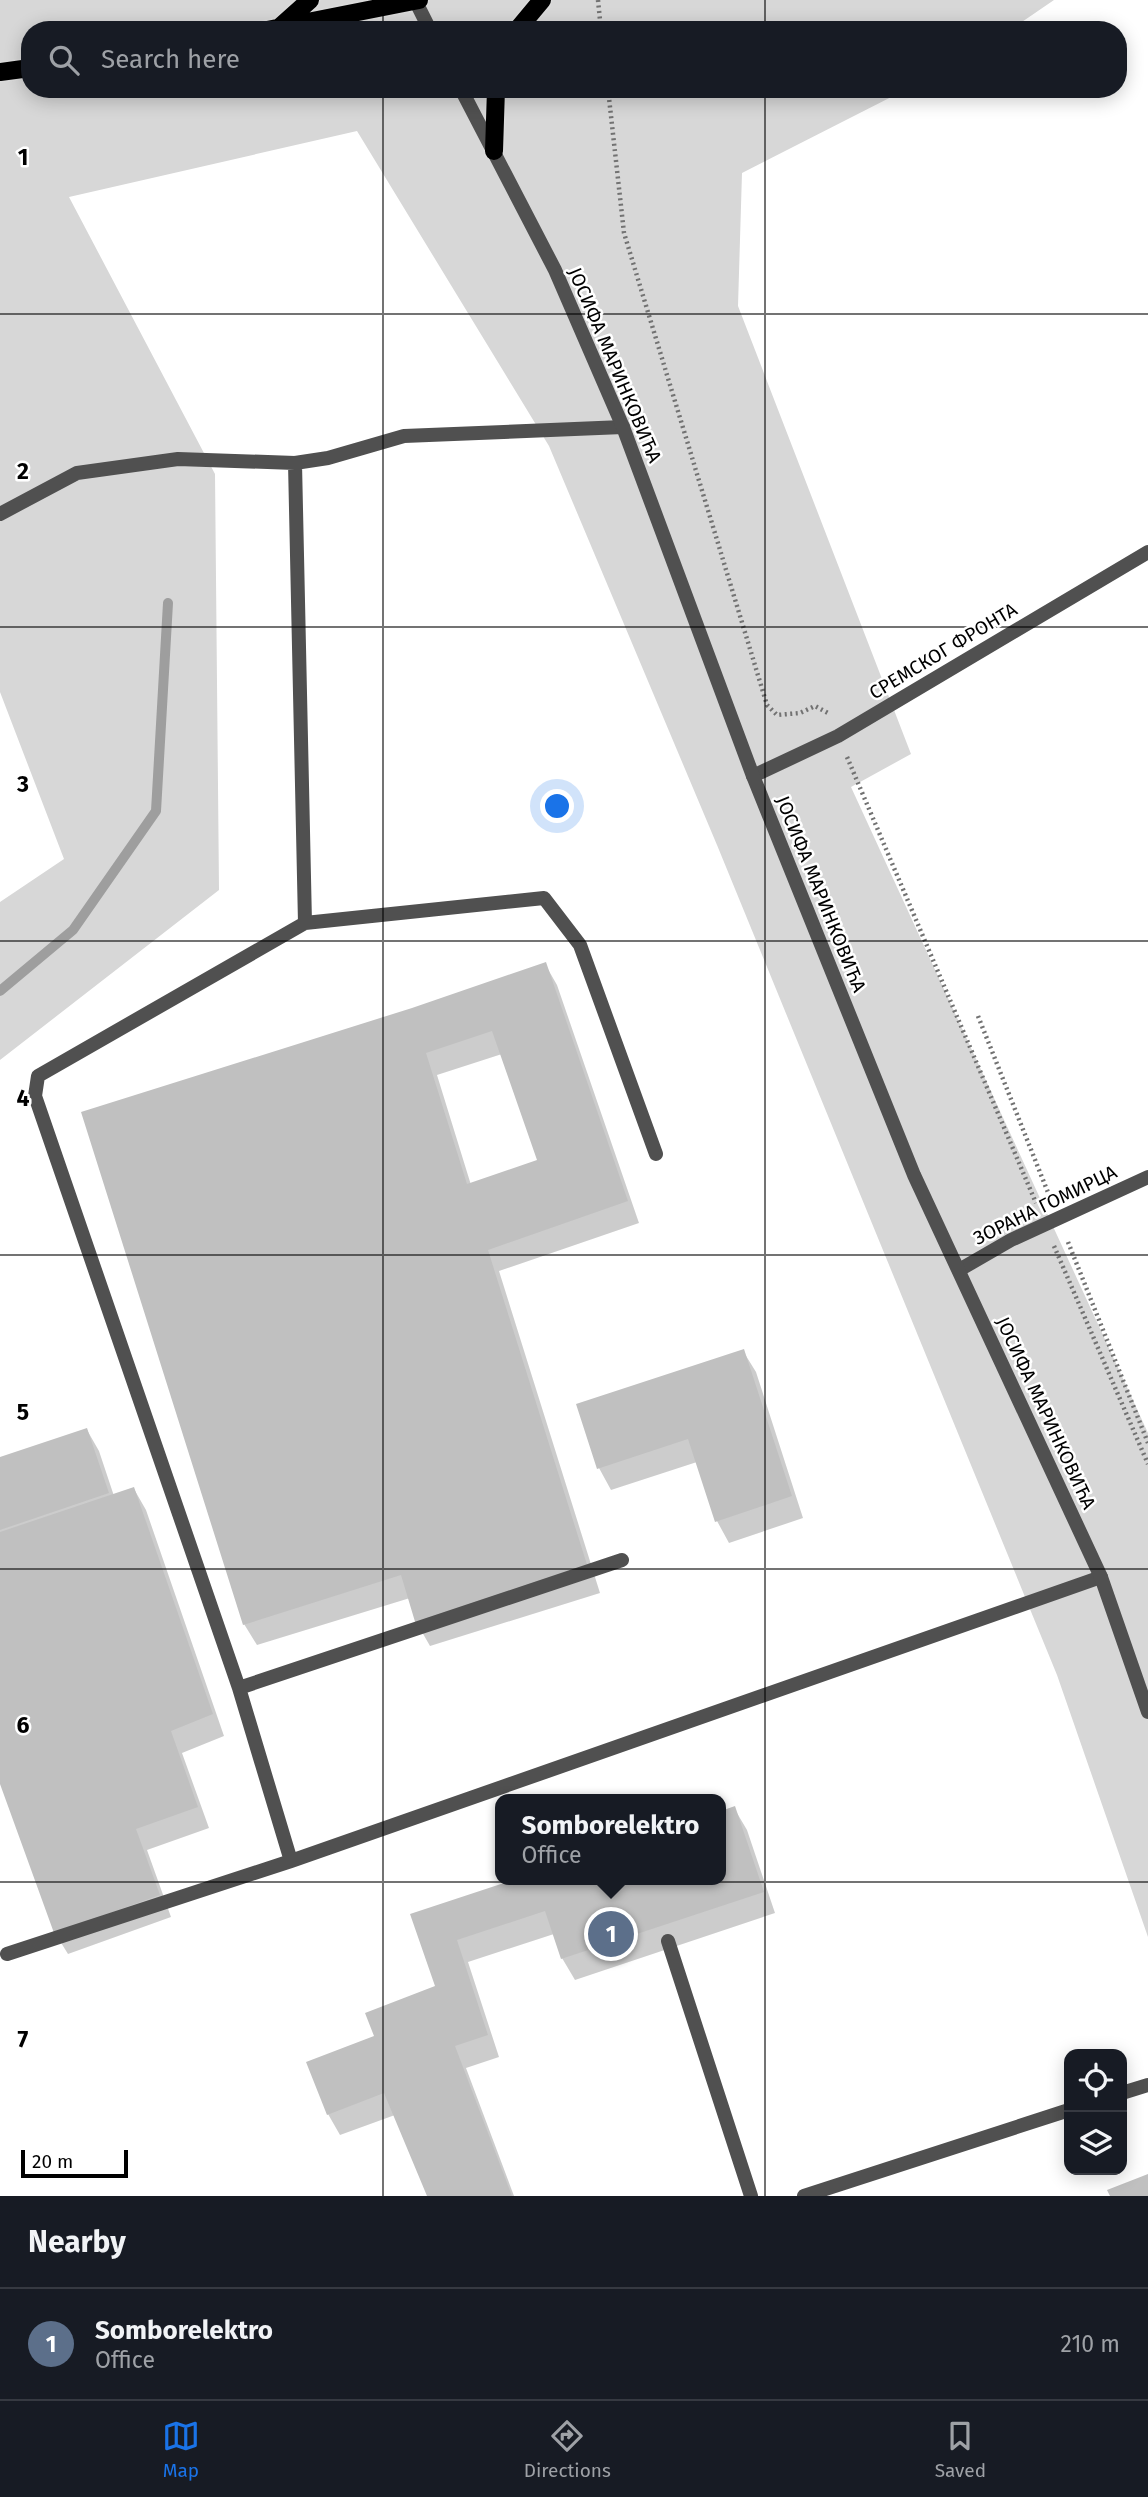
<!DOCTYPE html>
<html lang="en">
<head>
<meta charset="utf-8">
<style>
  body { margin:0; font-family:"Fira Sans",sans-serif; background:#242831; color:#f1f3f6 }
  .controls { position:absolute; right:21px; bottom:21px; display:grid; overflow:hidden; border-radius:14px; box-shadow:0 4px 18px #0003 }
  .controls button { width:63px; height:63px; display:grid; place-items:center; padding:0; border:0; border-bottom:2px solid #363941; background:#171b24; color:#f1f3f6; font:35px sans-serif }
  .scale { position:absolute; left:21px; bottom:18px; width:107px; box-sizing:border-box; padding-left:7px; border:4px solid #000; border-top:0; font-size:19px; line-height:24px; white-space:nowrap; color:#000; -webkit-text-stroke:5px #fff; paint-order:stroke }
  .you { position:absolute; left:558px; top:807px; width:24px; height:24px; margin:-18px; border:5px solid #fff; border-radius:50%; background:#1a73e8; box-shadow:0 0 0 10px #1a73e833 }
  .badge { display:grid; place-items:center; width:46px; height:46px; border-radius:50%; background:#1a73e8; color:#fff; font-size:23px; font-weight:700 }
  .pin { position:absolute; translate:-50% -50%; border:4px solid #fff; box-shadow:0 2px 7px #0006 }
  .popup { position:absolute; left:495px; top:1794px; width:231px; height:91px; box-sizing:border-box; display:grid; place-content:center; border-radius:14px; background:#171b24; filter:drop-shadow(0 2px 5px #0005); font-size:23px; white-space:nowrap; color:#9ea1a6 }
  .popup b { font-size:26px; color:#f1f3f6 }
  .popup::after { content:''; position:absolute; left:50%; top:100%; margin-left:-14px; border:14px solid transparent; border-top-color:#171b24 }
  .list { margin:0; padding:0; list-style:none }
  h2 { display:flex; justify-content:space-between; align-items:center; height:91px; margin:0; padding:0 28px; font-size:30px }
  h2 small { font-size:23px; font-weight:400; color:#9ea1a6 }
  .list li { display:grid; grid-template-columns:46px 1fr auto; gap:21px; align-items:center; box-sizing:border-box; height:112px; padding:0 28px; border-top:2px solid #363941 }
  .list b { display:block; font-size:26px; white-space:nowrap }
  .list p { margin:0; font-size:23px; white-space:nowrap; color:#9ea1a6 }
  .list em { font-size:23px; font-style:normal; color:#9ea1a6 }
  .icon { flex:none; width:38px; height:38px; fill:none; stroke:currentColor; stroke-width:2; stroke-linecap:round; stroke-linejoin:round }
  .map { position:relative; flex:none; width:1148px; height:2196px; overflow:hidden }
  .search { position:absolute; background:#171b24; box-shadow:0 4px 18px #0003; left:21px; right:21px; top:21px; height:77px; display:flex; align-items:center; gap:18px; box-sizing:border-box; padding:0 24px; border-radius:28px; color:#9ea1a6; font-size:26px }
  .sheet { height:203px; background:#171b24 }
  nav { display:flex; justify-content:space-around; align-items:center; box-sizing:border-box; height:98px; border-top:2px solid #363941; background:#171b24; font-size:19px; color:#9ea1a6 }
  nav a { display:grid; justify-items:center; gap:4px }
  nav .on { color:#1a73e8 }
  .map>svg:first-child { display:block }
  .green { fill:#d7d7d7 }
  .shadow { fill:#0003; fill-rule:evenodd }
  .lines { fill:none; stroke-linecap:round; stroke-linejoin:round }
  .stream { stroke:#9e9e9e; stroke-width:10 }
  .building { fill:#c0c0c0; fill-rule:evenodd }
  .primary-casing { stroke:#dbdbdb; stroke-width:21 }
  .path { stroke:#727272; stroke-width:4.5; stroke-dasharray:2 3.5; stroke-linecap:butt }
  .service { stroke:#505050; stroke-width:14 }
  .minor { stroke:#505050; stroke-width:14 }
  .tertiary { stroke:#505050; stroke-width:14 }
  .primary { stroke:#000; stroke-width:18 }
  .grid { fill:none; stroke:#000; stroke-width:2; stroke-opacity:0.55 }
  .labels { text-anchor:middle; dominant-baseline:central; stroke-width:5; stroke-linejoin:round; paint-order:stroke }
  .street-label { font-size:19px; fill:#000; stroke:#fff }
  .grid-label { font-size:23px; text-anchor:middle; font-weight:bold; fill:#000; stroke:#fff; stroke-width:5; stroke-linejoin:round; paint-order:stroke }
</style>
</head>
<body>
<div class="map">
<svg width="1148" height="2196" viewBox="0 0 1148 2196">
  <rect width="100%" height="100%" fill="#fff"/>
  <!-- green -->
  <path class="green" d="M0 0H1054L1010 30H30V89H907L742 173 738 306 911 754 851 787 1148 1433V1937L1057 1675 717 845 549 446 357 131 69 197 215 474 219 890 0 1060V902L64 859 0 692Z"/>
  <!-- shadow -->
  <path class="shadow" d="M545 964 557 985 639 1223 499 1271 600 1593 430 1646 418 1625 410 1598 257 1645 244 1624 412 1010ZM502 1054 539 1161 471 1185 437 1075Z
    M743 1351 756 1372 803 1518 729 1543 717 1521 697 1462 611 1490 599 1468Z
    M87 1430 99 1451 114 1496 134 1489 146 1510 224 1736 182 1753 209 1828 147 1850 171 1917 68 1954 55 1933 0 1773V1459Z
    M734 1808 747 1830 775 1913 575 1980 562 1958 554 1934 468 1962 499 2057 466 2068 514 2196H429L395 2115 340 2135 328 2114 376 2037 437 1987 412 1915 519 1880H721Z"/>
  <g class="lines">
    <!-- stream -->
    <path class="stream" d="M0 991 73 930 156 811 168 603"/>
  </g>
  <!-- building -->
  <path class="building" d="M546 962 628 1201 488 1250 589 1571 416 1625 401 1575 243 1625 81 1112 412 1008ZM492 1031 537 1160 467 1184 426 1053Z
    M744 1349 792 1496 715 1522 688 1439 597 1469 576 1404Z
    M87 1428 109 1493 0 1530V1457Z
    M134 1487 213 1714 171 1731 198 1807 136 1829 160 1895 54 1933 0 1784V1532Z
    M735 1806 764 1892 561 1959 545 1911 457 1940 488 2035 455 2046 512 2196H427L384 2093 327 2115 306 2062 374 2036 365 2013 435 1986 410 1914 513 1880H721V1811Z
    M1148 2174V2196H1110L1107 2190Z"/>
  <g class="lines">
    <!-- primary casing -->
    <g class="primary-casing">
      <path id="primary" d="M281 26 310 0
        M267 30 419 0
        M517 30 542 0
        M0 72 30 68
        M494 151 496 89"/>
    </g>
    <!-- path -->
    <path class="path" d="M598 0 601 30
      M608 89 624 233 767 705 777 715 800 713 815 706 828 713
      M847 757 1036 1203
      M978 1016 1049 1195
      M1068 1242 1148 1443
      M1054 1246 1148 1464"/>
    <!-- service -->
    <path class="service" d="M0 514 77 473 178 459 295 463
      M305 923 295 463 328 458 404 436 623 427
      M239 1688 622 1560
      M291 1861 239 1688 35 1096 38 1076 305 923 544 898 580 945 656 1154
      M668 1941 751 2196
      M7 1954 291 1861 1101 1577
      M1122 2093 1148 2085
      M804 2196 1069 2110"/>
    <!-- minor -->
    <path class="minor" d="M753 776 838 736 1148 552
      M959 1270 1011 1240 1148 1177"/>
    <!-- tertiary -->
    <path class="tertiary" d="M415 0 430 30
      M461 89 555 270 623 427 753 776 914 1175 1101 1577 1148 1712"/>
    <!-- primary -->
    <use href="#primary" class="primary"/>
  </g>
  <!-- grid -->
  <path class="grid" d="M383 0V30M765 0V30M383 89V2196M765 89V2196M0 314H1148M0 627H1148M0 941H1148M0 1255H1148M0 1569H1148M0 1882H1148"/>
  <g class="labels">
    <!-- street labels -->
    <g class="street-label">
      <text transform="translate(615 365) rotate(67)">ЈОСИФА МАРИНКОВИЋА</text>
      <text transform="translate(943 651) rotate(-31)">СРЕМСКОГ ФРОНТА</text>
      <text transform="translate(821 894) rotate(68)">ЈОСИФА МАРИНКОВИЋА</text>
      <text transform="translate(1045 1205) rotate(-26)">ЗОРАНА ГОМИРЦА</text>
      <text transform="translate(1046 1413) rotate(65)">ЈОСИФА МАРИНКОВИЋА</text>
    </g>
  </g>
  <g class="grid-label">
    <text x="23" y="165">1</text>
    <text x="23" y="479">2</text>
    <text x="23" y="792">3</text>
    <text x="23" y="1106">4</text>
    <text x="23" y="1420">5</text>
    <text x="23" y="1733">6</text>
    <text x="23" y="2047">7</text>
  </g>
</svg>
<div class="controls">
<button><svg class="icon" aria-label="locate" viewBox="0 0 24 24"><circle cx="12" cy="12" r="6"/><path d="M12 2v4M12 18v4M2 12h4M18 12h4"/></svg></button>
<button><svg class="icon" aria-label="layers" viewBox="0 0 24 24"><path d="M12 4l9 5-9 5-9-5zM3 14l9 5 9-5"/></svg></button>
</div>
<div class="scale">20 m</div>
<div class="you"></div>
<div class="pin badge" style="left:611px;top:1934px;background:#5c6f8a">1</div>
<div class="popup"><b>Somborelektro</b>Office</div>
<div class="search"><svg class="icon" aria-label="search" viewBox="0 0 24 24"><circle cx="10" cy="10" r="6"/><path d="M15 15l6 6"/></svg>Search here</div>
</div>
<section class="sheet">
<h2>Nearby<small></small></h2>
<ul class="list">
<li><span class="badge" style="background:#5c6f8a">1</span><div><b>Somborelektro</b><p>Office</p></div><em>210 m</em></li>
</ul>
</section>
<nav>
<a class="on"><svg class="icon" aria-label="map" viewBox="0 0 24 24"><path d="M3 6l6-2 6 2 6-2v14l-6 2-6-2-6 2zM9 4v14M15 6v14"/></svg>Map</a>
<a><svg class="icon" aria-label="directions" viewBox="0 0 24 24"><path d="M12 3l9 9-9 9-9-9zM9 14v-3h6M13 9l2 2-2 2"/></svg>Directions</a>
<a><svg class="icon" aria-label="saved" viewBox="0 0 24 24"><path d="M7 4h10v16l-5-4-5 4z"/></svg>Saved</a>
</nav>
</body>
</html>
